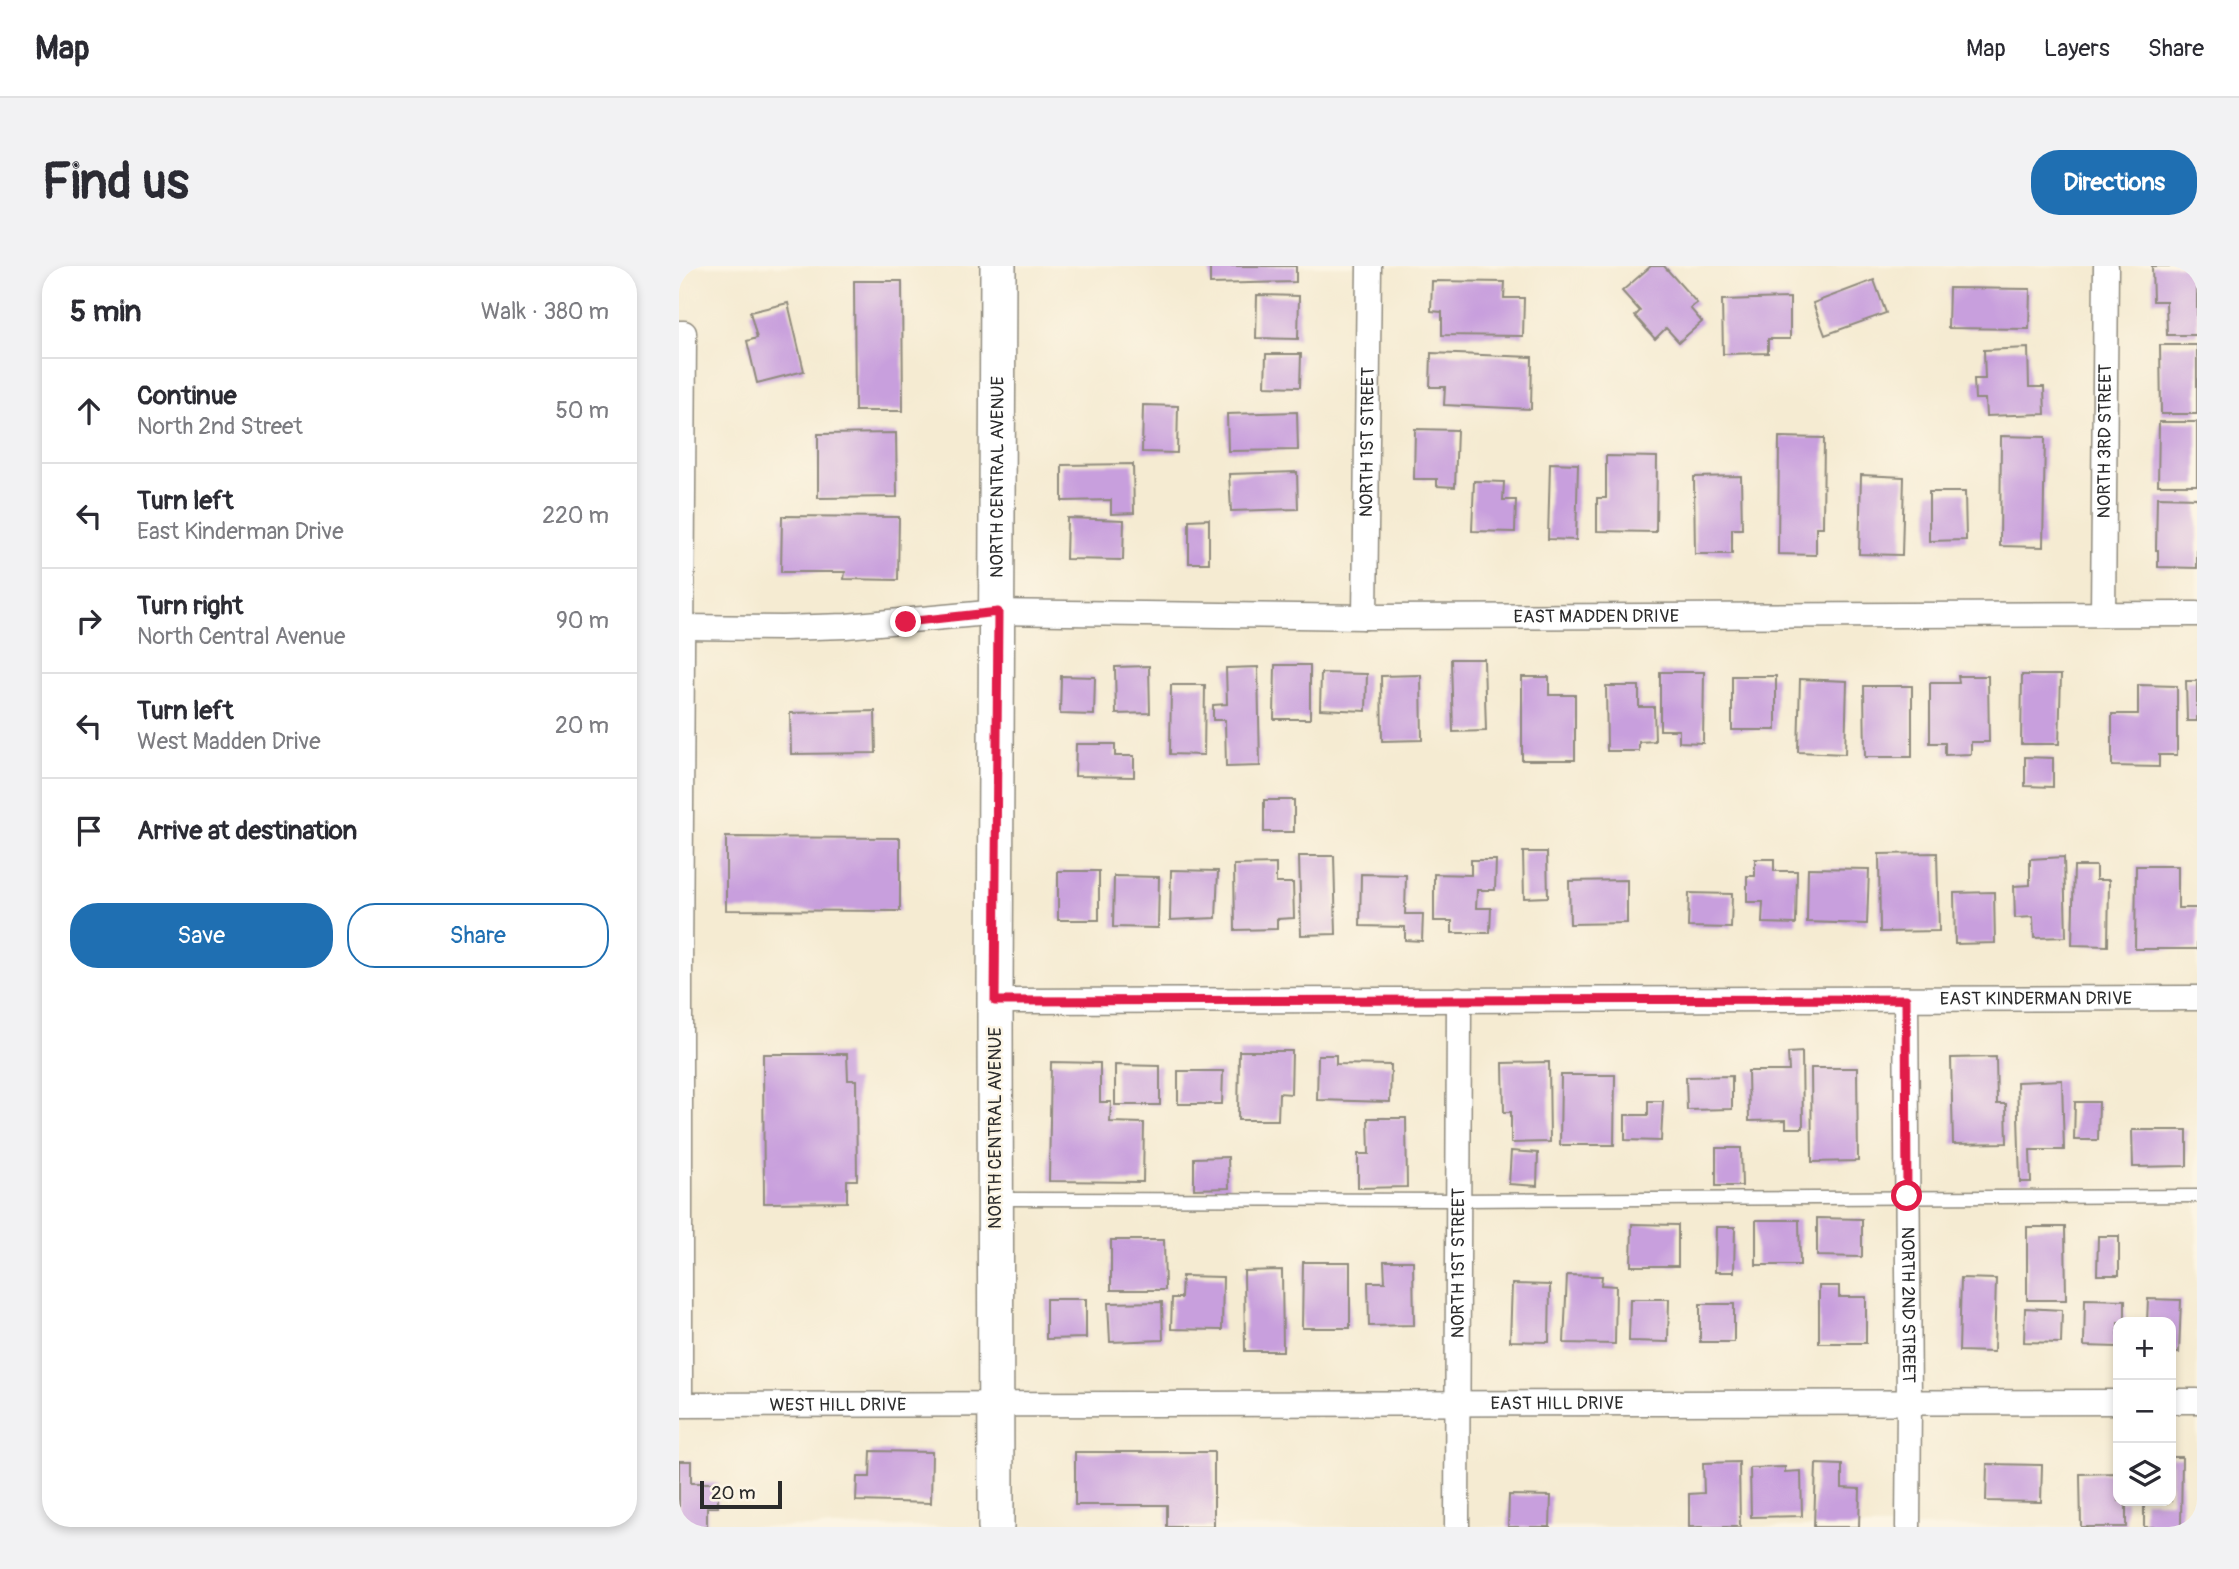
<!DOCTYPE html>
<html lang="en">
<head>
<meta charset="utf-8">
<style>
  body { margin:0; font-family:Pangolin,sans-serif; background:#f2f2f3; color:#2b2b33 }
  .controls { position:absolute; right:21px; bottom:21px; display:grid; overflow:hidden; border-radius:14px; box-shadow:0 4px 10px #0003 }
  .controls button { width:63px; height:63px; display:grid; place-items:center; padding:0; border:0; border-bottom:2px solid #e1e1e2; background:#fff; color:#2b2b33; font:35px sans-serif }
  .scale { position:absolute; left:21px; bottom:18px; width:82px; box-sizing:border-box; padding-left:7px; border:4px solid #2b2b2b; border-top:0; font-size:19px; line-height:24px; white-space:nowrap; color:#2b2b2b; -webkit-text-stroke:5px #fcf5e5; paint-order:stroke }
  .stop { position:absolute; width:21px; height:21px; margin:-16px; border:5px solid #e11d48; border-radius:50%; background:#fff }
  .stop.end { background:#e11d48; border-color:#fff; box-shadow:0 2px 7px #0008 }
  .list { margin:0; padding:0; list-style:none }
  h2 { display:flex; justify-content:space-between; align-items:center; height:91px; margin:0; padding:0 28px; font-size:30px }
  h2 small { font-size:23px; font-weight:400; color:#7c7c81 }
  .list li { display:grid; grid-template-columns:46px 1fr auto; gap:21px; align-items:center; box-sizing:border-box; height:105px; padding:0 28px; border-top:2px solid #e1e1e2 }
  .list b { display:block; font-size:26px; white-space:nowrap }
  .list p { margin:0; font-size:23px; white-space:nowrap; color:#7c7c81 }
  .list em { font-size:23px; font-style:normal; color:#7c7c81 }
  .actions { display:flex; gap:14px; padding:21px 28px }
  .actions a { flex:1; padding:16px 0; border:2px solid #1f6fb2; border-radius:28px; text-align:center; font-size:24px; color:#1f6fb2 }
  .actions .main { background:#1f6fb2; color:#fff }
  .icon { flex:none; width:38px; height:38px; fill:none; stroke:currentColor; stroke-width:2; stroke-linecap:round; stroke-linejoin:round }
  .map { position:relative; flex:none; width:1518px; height:1261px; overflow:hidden; border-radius:28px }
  header { display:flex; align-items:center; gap:42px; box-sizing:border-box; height:98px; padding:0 35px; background:#fff; border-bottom:2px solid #e1e1e2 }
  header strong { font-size:33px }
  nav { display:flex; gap:38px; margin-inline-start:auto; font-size:24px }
  .intro { display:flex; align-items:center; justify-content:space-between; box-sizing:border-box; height:168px; padding:0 42px }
  h1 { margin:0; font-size:49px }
  .button { padding:18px 32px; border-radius:28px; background:#1f6fb2; color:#fff; font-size:24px; font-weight:700 }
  main { display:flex; gap:42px; padding:0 42px }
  aside { flex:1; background:#fff; border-radius:28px; box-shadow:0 4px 10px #0003 }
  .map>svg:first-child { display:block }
  .building { fill:#c89fdd }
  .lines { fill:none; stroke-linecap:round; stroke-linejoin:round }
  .lane-casing { stroke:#908b7e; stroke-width:15 }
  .street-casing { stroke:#908b7e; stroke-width:27 }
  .secondary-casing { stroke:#908b7e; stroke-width:38 }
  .lane { stroke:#fff; stroke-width:12 }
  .street { stroke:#fff; stroke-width:24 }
  .secondary { stroke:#fff; stroke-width:35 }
  .route { stroke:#e11d48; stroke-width:9 }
  .labels { text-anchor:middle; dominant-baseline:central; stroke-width:5; stroke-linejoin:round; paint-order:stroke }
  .street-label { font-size:18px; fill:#2b2b2b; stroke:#fcf5e5 }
</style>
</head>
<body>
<header>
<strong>Map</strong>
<nav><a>Map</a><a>Layers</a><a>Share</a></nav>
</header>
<div class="intro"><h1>Find us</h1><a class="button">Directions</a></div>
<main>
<aside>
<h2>5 min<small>Walk · 380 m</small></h2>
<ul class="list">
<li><svg class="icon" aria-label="ahead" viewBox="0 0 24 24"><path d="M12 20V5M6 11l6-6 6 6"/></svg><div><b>Continue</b><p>North 2nd Street</p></div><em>50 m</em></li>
<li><svg class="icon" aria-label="left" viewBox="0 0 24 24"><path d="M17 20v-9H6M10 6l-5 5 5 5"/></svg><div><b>Turn left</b><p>East Kinderman Drive</p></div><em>220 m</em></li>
<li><svg class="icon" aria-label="right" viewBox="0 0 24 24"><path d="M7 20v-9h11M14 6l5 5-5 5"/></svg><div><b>Turn right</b><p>North Central Avenue</p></div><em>90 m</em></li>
<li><svg class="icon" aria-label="left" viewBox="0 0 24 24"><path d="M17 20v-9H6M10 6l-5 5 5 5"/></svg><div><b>Turn left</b><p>West Madden Drive</p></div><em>20 m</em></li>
<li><svg class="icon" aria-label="arrive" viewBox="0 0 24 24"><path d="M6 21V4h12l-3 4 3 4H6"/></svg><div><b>Arrive at destination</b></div></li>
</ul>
<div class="actions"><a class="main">Save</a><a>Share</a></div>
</aside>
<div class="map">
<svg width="1518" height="1261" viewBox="0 0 1518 1261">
  <rect width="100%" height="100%" fill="#fcf5e5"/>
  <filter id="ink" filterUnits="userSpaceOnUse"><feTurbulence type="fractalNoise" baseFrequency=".0143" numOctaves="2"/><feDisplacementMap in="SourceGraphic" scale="14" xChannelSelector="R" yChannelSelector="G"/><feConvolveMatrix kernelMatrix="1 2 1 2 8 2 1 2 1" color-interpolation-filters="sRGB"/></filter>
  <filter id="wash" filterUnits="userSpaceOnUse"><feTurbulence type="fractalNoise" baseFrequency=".00686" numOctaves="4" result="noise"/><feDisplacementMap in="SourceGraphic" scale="28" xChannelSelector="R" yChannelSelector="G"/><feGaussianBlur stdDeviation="1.57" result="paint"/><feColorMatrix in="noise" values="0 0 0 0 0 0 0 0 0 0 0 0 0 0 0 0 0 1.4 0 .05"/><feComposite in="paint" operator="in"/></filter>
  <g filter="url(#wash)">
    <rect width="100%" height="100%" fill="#f5ebd2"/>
    <g id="blocks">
      <!-- building -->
      <path class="building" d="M531 0H617V16L531 18Z
        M972 0H985L1018 37 1011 42 1023 56 1000 76 987 62 976 73 956 50 961 45 943 25Z
        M1473 0H1518V69H1488L1487 35H1474Z
        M1195 14 1207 47 1146 69 1134 37Z
        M175 15H223L224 145H176Z
        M753 15 826 16 825 32H845L844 70 763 69V46L752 45Z
        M1270 22 1351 23 1350 63 1269 62Z
        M578 29 620 30 619 73 577 72Z
        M1111 32V73H1089V87L1044 88 1043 34Z
        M109 37 125 105 78 117 68 75 78 72 71 46Z
        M1481 79H1518V148H1482Z
        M1349 82 1350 121H1365L1366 148 1307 150 1306 133H1296L1295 113H1306L1305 84Z
        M752 87 853 91 852 143 765 139 766 121H751Z
        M587 88H622L621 121 586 120Z
        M464 139 499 140 498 187 463 186Z
        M618 146 619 184 549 185 548 148Z
        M1480 156H1518V219H1479Z
        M736 163 778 164 776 221 758 220V213H735Z
        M217 167 218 231 139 232V168Z
        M1322 170 1366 171 1364 281 1321 280Z
        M1100 171 1145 172 1144 261H1137V289L1099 288Z
        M927 190 978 191 977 266 918 265V232H927Z
        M871 197 899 198 897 274 869 273Z
        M454 198 455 247 432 248V234L383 235V199Z
        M618 206 619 243 552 245 550 208Z
        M1182 209 1225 211 1223 289 1180 288Z
        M1062 210 1063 263H1053V288H1016L1015 211Z
        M795 215 825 216 824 234H837L836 266 793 265Z
        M1250 226H1286L1287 274 1250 275Z
        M1478 231 1518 232V302L1479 301V284H1477Z
        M103 250 220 251 219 314 165 313 166 306H102Z
        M388 252 445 254 444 294 387 293Z
        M530 253V297H510V254Z
        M772 393H805L807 465 774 466Z
        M596 399H631V453H595Z
        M470 400 471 447 437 448 436 401Z
        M579 401 581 500 547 501 546 454H534V439L548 438 547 402Z
        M981 406H1025L1024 477 1000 476V464H981Z
        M642 407 688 408 687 445 641 443Z
        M742 409 743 474 703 475 702 410Z
        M1343 409H1382L1380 478H1342Z
        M382 410 416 411 415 449 381 448Z
        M1053 410H1097V464H1053Z
        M1279 410H1309L1310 476H1292V488L1266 489V477H1251V417H1280Z
        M843 411H870V429H896V494H843Z
        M1121 413 1168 415 1166 488 1119 486Z
        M1507 415H1518V455H1508Z
        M492 419H526L525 489 491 488Z
        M1459 419 1498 420V489H1480V501L1433 500V448H1459Z
        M927 420H960V441H975L976 475 960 476V485H928Z
        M1185 420H1233V491H1186Z
        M196 445 197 487 112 488 111 447Z
        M397 478H436V490H455V511L396 510Z
        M1346 491 1374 492V521L1346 520Z
        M585 534H615V566H585Z
        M47 571 221 572V645L47 644Z
        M844 586H868L869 631 845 632Z
        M1258 587 1260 665 1201 666 1200 588Z
        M620 590H655L657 668 622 669Z
        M1385 591 1387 671 1355 672 1354 651 1336 652 1335 620 1351 619V593Z
        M1076 593H1095V605H1118L1117 658 1083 657 1084 636H1068V610H1076Z
        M792 594H817L816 624H798L797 642H812L811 667H773V655H755V608L792 609Z
        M597 598V617H614L615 652 598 653V663L556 664 555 599Z
        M1395 600H1417V614H1430L1429 680 1393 679Z
        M1457 600H1499V642H1518V683H1456Z
        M1129 602 1190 603 1188 658 1128 656Z
        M492 604 539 605 537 652 491 654Z
        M379 605H420V654H379Z
        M682 608 727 609 726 648H744L743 675 726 674V661L681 660Z
        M435 610 480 611 479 662 434 661Z
        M948 614V657L891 658 890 615Z
        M1315 626 1316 677 1276 678 1275 627Z
        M1010 627 1053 628 1052 662 1009 661Z
        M560 785H613L612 828 600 827 599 854H559Z
        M1123 786 1124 862H1107V854L1070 855 1069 805H1110L1109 787Z
        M84 788H168L169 814H177L178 914H168V936L85 937Z
        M639 789H657V798L712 799 711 836 638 834Z
        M1317 791 1318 838H1327L1328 877 1274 878 1272 792Z
        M372 796 421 797V836H432L431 856 465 857 464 916 370 915Z
        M870 796 871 876 832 877V846H825L824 797Z
        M436 799 481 800V839H436Z
        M1132 802H1178L1179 895 1133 896Z
        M499 805H544L543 838H499Z
        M882 809H936L935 879H881Z
        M1053 810V843L1008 844 1007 811Z
        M1383 814 1385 884H1351L1352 916H1341L1338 816Z
        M969 835H984L982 875 946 874V849H969Z
        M1396 836H1420L1419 874H1395Z
        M689 852H727L728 921 679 922V888H690Z
        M1453 864H1508V900L1454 901Z
        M1037 882H1062L1063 920H1037Z
        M832 885 859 887 858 920 830 918Z
        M549 891 550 922 515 923V892Z
        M1138 952 1183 953V991L1138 990Z
        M1077 954H1120L1121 999H1077Z
        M953 958 999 959V1000H952Z
        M1037 961H1056L1055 1006H1036Z
        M1348 961H1386L1387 1034H1348Z
        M1419 970H1440V1009H1418Z
        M432 974H485L486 1024H432Z
        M705 995H734L735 1059 690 1060 689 1016H706Z
        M624 996H671V1062H623Z
        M603 1004 604 1085H566L565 1005Z
        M888 1009 923 1010 922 1019 937 1020 936 1078 885 1077Z
        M503 1010 544 1011 543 1064 492 1063 493 1032H502Z
        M1282 1012 1317 1013 1315 1086 1280 1085Z
        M833 1018 871 1019 870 1076 831 1075Z
        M1140 1020H1160V1031H1187V1077H1140Z
        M367 1033H407V1072L367 1073Z
        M951 1033H990L989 1076 950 1075Z
        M1406 1033 1446 1034V1056H1439V1081L1405 1080Z
        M1469 1033 1502 1034 1500 1087H1492V1056H1468Z
        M483 1036 484 1074 431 1076 429 1037Z
        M1021 1038H1055V1076H1021Z
        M1346 1042 1383 1044 1382 1077 1345 1076Z
        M192 1185 253 1186 252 1237 177 1235 178 1211H191Z
        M396 1186H535V1261H488V1239H396Z
        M1492 1191H1503L1502 1261H1465V1235H1492Z
        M0 1195H12V1217H39V1241H28V1261H0Z
        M1060 1196 1061 1261H1010V1228L1025 1227 1024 1197Z
        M1137 1198 1163 1199V1222L1181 1223 1180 1261H1135Z
        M1308 1198 1363 1199 1362 1236 1307 1235Z
        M1106 1201V1206L1122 1205 1123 1250 1072 1251 1071 1202Z
        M1439 1207V1235H1447V1261H1402L1401 1208Z
        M830 1229 872 1230 871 1261H829Z"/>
    </g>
  </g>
  <g filter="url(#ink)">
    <use href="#blocks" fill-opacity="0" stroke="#908b7e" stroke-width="2"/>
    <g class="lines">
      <!-- lane casing -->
      <g class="lane-casing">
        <path id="lane" d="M320 933 779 934 1518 930"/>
      </g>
      <!-- street casing -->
      <g class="street-casing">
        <g id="street">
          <path d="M0 67H5L1 703V1139"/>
          <path id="s1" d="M1424 348 1427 0"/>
          <path id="s2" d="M686 351 690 0"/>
          <path id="s3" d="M3 361 104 362 167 360 319 346 686 351 1518 348"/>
          <path id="s4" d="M1227 733 1230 1136 1229 1261"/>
          <path id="s5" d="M316 735 1518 732"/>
          <path d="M1492 1135H1518"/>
          <path id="s6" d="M0 1139 1439 1136"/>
          <path id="s7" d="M778 1261 780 733"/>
        </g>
      </g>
      <!-- secondary casing -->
      <g class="secondary-casing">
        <g id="secondary">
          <path id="s8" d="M317 1261 316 735 319 0"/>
        </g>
      </g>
      <!-- lane -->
      <use href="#lane" class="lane"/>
      <!-- street -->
      <use href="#street" class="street"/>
      <!-- secondary -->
      <use href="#secondary" class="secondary"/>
    </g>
  </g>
  <g class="lines" filter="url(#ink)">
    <!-- route -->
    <path class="route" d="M227 356 319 346 316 735 1227 733 1228 930"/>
  </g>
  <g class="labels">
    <!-- street labels -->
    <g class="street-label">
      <text stroke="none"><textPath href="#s1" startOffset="173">NORTH 3RD STREET</textPath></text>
      <text stroke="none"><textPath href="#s2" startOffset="175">NORTH 1ST STREET</textPath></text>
      <text stroke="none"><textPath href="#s8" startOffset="1050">NORTH CENTRAL AVENUE</textPath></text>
      <text stroke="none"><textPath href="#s3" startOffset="915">EAST MADDEN DRIVE</textPath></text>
      <text stroke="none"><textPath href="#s5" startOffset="1041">EAST KINDERMAN DRIVE</textPath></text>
      <text transform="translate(316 862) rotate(-90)">NORTH CENTRAL AVENUE</text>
      <text stroke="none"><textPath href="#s7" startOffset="264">NORTH 1ST STREET</textPath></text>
      <text stroke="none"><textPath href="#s4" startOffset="306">NORTH 2ND STREET</textPath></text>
      <text stroke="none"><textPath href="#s6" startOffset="878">EAST HILL DRIVE</textPath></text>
      <text stroke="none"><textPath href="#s6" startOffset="159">WEST HILL DRIVE</textPath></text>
    </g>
  </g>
</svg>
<div class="controls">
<button>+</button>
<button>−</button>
<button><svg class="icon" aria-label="layers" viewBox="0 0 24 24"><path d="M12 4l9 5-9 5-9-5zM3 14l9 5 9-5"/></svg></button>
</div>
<div class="scale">20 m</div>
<div class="stop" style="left:1228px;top:930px"></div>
<div class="stop end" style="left:227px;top:356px"></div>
</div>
</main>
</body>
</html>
